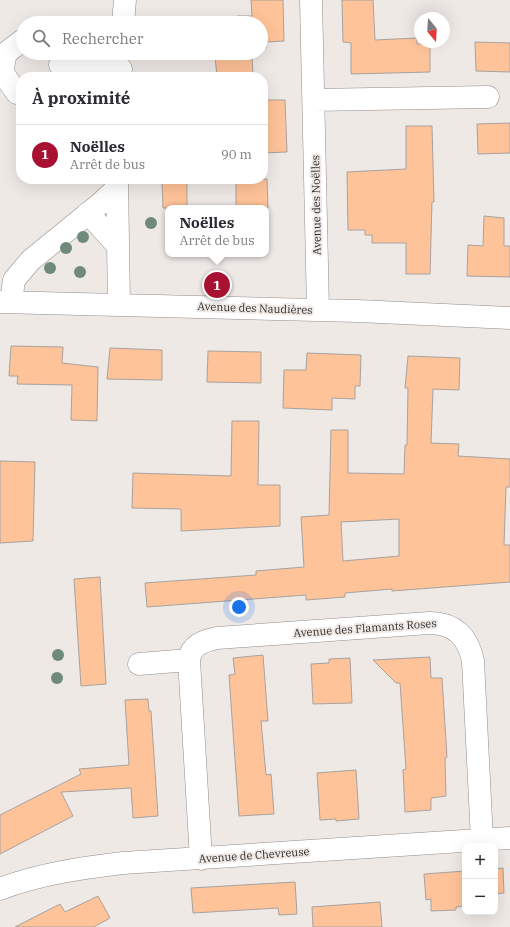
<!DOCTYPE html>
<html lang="fr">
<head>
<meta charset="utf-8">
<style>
  body { margin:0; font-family:"IBM Plex Serif",serif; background:#f7f7f7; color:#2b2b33 }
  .controls { position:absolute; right:12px; bottom:12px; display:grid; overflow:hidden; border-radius:8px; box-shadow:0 4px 16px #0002 }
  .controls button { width:36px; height:36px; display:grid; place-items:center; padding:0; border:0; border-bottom:1px solid #e1e1e2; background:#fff; color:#2b2b33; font:20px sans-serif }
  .compass { position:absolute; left:414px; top:12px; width:36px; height:36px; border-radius:50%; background:#fff; box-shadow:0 4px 16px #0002; rotate:162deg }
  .you { position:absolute; left:239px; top:607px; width:14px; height:14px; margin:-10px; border:3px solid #fff; border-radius:50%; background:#1a73e8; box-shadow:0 0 0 6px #1a73e833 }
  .badge { display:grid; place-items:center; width:26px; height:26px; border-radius:50%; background:#a91133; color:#fff; font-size:13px; font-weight:700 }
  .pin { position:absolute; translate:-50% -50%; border:2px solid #fff; box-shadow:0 1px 4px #0006 }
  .popup { position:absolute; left:165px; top:205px; width:104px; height:52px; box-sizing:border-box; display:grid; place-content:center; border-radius:8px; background:#fff; filter:drop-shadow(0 1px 3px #0005); font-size:13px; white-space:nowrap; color:#7c7c81 }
  .popup b { font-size:15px; color:#2b2b33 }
  .popup::after { content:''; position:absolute; left:50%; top:100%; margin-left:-8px; border:8px solid transparent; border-top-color:#fff }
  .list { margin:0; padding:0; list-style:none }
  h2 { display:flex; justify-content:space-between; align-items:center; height:52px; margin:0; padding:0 16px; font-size:17px }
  h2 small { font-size:13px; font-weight:400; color:#7c7c81 }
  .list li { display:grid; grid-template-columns:26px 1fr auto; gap:12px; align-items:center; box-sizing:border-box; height:60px; padding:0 16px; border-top:1px solid #e1e1e2 }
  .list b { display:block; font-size:15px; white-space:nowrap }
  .list p { margin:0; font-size:13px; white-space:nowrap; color:#7c7c81 }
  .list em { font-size:13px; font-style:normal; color:#7c7c81 }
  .icon { flex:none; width:22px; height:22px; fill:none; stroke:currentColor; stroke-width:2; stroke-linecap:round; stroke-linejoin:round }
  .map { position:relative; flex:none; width:510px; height:927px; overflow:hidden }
  .search { position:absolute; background:#fff; box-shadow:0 4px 16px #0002; left:16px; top:16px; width:252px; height:44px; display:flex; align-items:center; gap:10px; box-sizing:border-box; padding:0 14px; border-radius:22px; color:#7c7c81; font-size:15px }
  .panel { position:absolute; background:#fff; box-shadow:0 4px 16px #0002; left:16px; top:72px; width:252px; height:112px; border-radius:16px }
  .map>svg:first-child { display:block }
  .building { fill:#ffc399; stroke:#a7a29f; fill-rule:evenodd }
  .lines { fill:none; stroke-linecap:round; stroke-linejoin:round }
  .street-casing { stroke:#928d8a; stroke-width:23 }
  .street { stroke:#fff; stroke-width:22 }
  .tree { fill:#6f8a7b }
  .labels { text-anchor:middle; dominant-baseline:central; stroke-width:4; stroke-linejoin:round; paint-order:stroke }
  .street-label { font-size:11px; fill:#2e2c2a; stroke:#efe9e6 }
</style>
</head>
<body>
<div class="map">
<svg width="510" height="927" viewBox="0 0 510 927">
  <rect width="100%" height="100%" fill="#efe9e6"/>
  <!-- building -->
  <path class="building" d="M251 0H283L284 41 266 42V48H261V23H237V16H252Z
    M342 0H373L375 40 417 38V44H430V72L351 74V43L343 42Z
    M475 42 510 43V72L476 71Z
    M252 55 253 77H217L215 56Z
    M263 100H285L287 152 263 153Z
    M510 123V153L478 154 477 124Z
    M406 126H432L434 202H432L430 274H406V243H372V235H365V230H348L347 172 406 169Z
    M236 179H267L268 208H236Z
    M162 183H187V208H163Z
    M484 216 504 218V246H510V277L467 276 468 245 483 246Z
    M11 346 63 347 62 363 98 367 97 421 71 420 72 385 17 384 18 376H9Z
    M110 348 162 350V380L107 379Z
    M208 351 261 352V383L207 382Z
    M307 353 361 355 360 386H355V399L332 398V410L283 408 284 370H306Z
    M408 356 460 358 459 390 433 389 431 443 459 444 458 456 510 459V487H506L504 545H510V582L392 591V589L345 593V597L306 600V595L147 607 145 583 256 575V571L304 567 301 517 329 515 331 430H348V473L404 474 405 445H407L408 388H405ZM399 519V556L343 561 341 522Z
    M232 421H259L258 485H280V526L181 531V509L132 508 133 473 231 476Z
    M0 461 35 462 33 541 0 543Z
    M100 577 106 684 81 686 74 579Z
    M263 655 268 721H261L266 775 271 774 274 814 239 816 229 675 235 674 233 658Z
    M430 657 431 678H442L447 757 445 758 446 796 431 798V810L405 812 403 770 406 769 400 683H396L373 660Z
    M350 658 352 703 313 704 311 664 329 663V659Z
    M148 699 149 711H151L158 816 133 818 131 788 61 792 73 816 0 854V815L81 774 79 769 129 765 125 700Z
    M356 770 359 819 336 821V819L320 820 317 773Z
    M503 868 504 893 495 894V869Z
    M465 871V906L456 907V910L431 911V899L426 900 424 874Z
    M295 882 297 914 279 915 278 908 193 913 191 888Z
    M98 896 110 918 94 927H15L60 904 65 912Z
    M380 902 382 927H313L312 907Z"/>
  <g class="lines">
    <!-- street casing -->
    <g class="street-casing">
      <path id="street" d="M311 0 318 310
        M123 23 125 0
        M60 65 121 69
        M21 93H17L2 72 6 53 23 40
        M314 100 488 97
        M117 179 119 305
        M88 213 118 246
        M0 302 358 311 510 318
        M11 302 14 280 31 260 101 203 117 188
        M139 664 189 660
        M201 859 189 660C191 645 203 641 217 638L429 623C454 623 468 636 473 661L482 840
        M0 889C39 874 81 868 123 863L510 838"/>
    </g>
    <!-- street -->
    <use href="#street" class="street"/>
  </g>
  <!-- trees -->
  <g class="tree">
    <circle cx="151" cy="223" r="6"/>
    <circle cx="83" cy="237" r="6"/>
    <circle cx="66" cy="248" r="6"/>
    <circle cx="50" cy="268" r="6"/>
    <circle cx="80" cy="272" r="6"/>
    <circle cx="58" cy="655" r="6"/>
    <circle cx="57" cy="678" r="6"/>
  </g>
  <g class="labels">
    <!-- street labels -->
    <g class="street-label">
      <text transform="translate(316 205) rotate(-91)">Avenue des Noëlles</text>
      <text transform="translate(255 308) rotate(2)">Avenue des Naudières</text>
      <text transform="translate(365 628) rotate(-4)">Avenue des Flamants Roses</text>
      <text transform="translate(254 855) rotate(-4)">Avenue de Chevreuse</text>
    </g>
  </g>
</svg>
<div class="controls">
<button>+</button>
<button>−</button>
</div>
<svg class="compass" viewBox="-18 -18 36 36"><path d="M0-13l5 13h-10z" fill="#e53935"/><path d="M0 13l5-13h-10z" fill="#7c7c81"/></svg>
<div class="you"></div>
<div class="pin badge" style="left:217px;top:285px">1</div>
<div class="popup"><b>Noëlles</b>Arrêt de bus</div>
<div class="search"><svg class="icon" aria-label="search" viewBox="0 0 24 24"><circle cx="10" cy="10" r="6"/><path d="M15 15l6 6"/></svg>Rechercher</div>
<section class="panel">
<h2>À proximité<small></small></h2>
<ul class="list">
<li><span class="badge">1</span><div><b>Noëlles</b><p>Arrêt de bus</p></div><em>90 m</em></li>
</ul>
</section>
</div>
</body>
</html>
